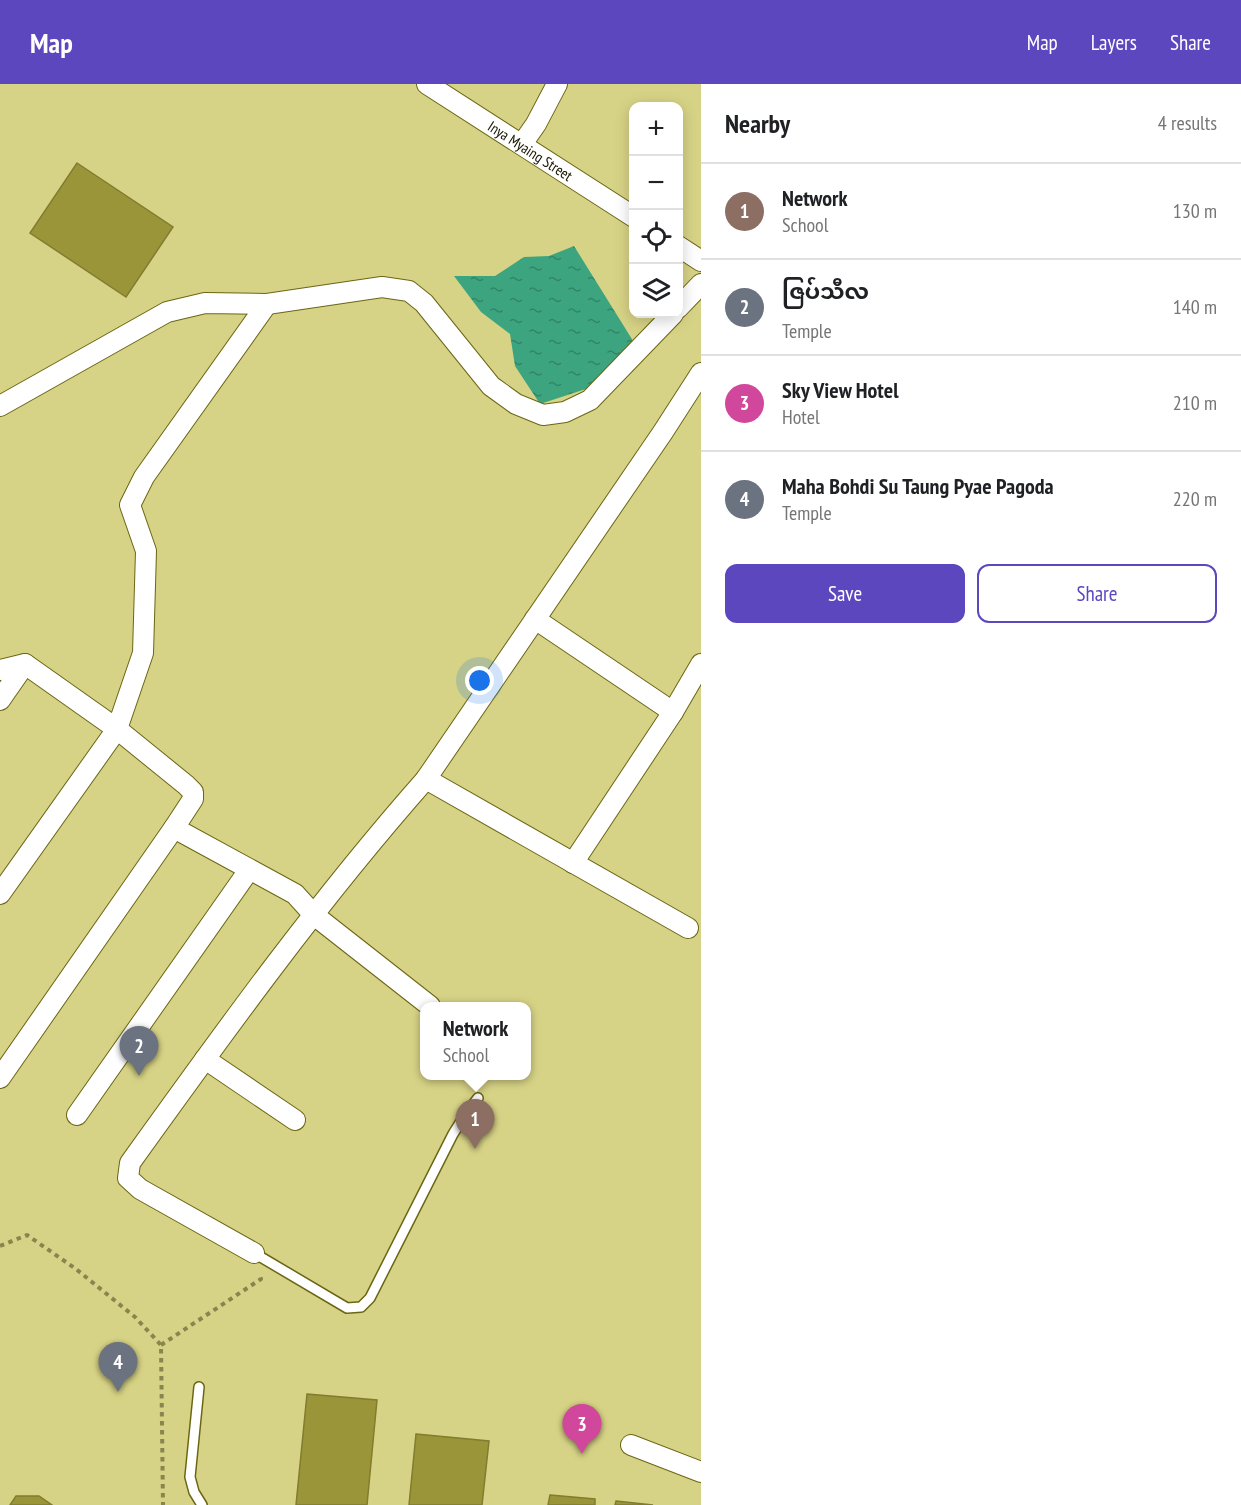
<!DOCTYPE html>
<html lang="en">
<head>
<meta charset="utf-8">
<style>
  body { margin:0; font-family:"PT Sans Narrow","Noto Sans Myanmar",sans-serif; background:#f2f2f2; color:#202124 }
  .controls { position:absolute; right:18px; top:18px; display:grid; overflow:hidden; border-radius:12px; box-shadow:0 3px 15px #0003 }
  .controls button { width:54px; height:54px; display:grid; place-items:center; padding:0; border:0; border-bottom:2px solid #e0e0e0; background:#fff; color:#202124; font:30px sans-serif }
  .you { position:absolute; left:480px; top:597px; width:21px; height:21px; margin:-15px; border:4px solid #fff; border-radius:50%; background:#1a73e8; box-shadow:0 0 0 9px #1a73e833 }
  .badge { display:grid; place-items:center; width:39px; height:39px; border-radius:50%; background:#5c47bf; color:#fff; font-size:20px; font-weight:700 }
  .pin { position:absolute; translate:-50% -50px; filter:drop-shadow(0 2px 3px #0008) }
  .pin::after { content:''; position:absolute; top:32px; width:21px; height:18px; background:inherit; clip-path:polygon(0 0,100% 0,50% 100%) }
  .popup { position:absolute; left:420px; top:918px; width:111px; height:78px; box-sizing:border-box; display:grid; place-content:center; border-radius:12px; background:#fff; filter:drop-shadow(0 2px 4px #0005); font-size:20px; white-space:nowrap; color:#757577 }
  .popup b { font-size:22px; color:#202124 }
  .popup::after { content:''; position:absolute; left:50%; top:100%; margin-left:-12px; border:12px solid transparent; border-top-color:#fff }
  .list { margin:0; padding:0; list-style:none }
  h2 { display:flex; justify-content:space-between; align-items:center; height:78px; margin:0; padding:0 24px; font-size:26px }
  h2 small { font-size:20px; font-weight:400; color:#757577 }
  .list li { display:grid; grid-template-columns:39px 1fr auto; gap:18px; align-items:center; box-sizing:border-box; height:96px; padding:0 24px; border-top:2px solid #e0e0e0 }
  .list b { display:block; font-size:22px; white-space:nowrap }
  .list p { margin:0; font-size:20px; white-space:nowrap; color:#757577 }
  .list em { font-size:20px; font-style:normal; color:#757577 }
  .actions { display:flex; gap:12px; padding:18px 24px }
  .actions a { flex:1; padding:14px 0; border:2px solid #5c47bf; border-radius:12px; text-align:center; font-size:21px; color:#5c47bf }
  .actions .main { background:#5c47bf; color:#fff }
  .icon { flex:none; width:33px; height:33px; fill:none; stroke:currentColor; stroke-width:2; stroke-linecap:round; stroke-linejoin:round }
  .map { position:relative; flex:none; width:701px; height:1421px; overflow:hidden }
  header { display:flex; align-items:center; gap:36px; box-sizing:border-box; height:84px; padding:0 30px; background:#5c47bf; color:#fff }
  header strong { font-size:28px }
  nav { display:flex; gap:33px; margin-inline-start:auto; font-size:21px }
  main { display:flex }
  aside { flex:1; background:#fff }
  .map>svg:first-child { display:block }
  .water { fill:url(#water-ripples) }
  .building { fill:#9b953a; stroke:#817c2f; stroke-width:1.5 }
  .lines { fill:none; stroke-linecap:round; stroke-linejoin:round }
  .lane-casing { stroke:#6b6614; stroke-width:12 }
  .street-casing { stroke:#6b6614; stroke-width:22 }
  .path { stroke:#88854f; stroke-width:4; stroke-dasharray:4.5 4.5; stroke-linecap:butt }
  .lane { stroke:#fff; stroke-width:9 }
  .street { stroke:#fff; stroke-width:20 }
  .labels { text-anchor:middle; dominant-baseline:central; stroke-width:4.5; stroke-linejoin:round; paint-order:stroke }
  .street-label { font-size:15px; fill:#181500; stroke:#d7d386 }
</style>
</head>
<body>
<header>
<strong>Map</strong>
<nav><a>Map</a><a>Layers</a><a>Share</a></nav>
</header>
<main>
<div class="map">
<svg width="701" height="1421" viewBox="0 0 701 1421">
  <defs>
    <pattern id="water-ripples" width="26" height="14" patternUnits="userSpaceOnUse" patternTransform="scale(1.5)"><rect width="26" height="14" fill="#3ca57f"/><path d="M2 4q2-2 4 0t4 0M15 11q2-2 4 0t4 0" fill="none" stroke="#318566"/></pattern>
  </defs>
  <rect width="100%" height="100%" fill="#d7d386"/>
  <!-- water -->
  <path class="water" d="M574 162 635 260 589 304 540 320 515 282 510 250 481 228 454 192H495L524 173 549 172Z"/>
  <!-- building -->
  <path class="building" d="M77 79 173 143 126 213 30 149Z
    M307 1310 377 1316 367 1421H296Z
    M416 1350 489 1357 482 1421H409Z
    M550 1411 595 1415V1421H548Z
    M16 1412H39L52 1421H10Z
    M616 1417 653 1421H615Z"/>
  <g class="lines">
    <!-- lane casing -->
    <g class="lane-casing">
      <path id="lane" d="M254 1169 347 1224 361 1223 370 1214 453 1050 465 1031 478 1014
        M199 1303 190 1393 194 1408 202 1421"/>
    </g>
    <!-- street casing -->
    <g class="street-casing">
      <g id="street">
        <path id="s1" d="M427 0 634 133"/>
        <path d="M522 60 536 40 557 0"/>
        <path d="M678 162 701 177"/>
        <path d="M678 224 701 200"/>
        <path d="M0 322 167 228 205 219 267 220 382 203 409 207 424 219 491 302 516 320 543 331 565 328 590 316 673 230"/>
        <path d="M535 535 673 628"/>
        <path d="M0 586 25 580 117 645 186 701 193 708V715L174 744 295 810 314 831 430 922"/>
        <path d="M0 616 25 580"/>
        <path d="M426 695 688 844"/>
        <path d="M573 779 673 628 701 580"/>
        <path d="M0 810 117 645 143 569 146 467 130 421 144 393 267 220"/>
        <path d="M205 975 295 1036"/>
        <path d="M0 994 174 744"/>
        <path d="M77 1031 249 786"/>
        <path d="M254 1169 140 1105 128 1094 130 1079C224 948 319 816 426 695L663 348 701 289"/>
        <path d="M631 1361 701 1388"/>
      </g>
    </g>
    <!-- path -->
    <path class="path" d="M0 1162 27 1151 76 1185 135 1233 161 1261 163 1421
      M161 1261 261 1195 260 1192"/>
    <!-- lane -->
    <use href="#lane" class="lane"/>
    <!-- street -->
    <use href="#street" class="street"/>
  </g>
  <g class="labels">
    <!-- street labels -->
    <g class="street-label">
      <text stroke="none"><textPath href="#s1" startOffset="123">Inya Myaing Street</textPath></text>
    </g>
  </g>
</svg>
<div class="controls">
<button>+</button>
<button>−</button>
<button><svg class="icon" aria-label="locate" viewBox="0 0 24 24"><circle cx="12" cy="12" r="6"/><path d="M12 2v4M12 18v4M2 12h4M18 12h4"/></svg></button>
<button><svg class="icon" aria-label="layers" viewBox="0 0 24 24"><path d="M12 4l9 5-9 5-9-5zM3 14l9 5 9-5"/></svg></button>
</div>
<div class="you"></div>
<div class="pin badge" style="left:475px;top:1065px;background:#8d6e63">1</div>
<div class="popup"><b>Network</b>School</div>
<div class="pin badge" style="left:139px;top:992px;background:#6b7280">2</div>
<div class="pin badge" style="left:582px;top:1370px;background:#d1479c">3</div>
<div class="pin badge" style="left:118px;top:1308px;background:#6b7280">4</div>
</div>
<aside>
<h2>Nearby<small>4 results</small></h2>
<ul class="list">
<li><span class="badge" style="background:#8d6e63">1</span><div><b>Network</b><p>School</p></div><em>130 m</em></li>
<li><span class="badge" style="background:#6b7280">2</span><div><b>ဇြပ်သီလ</b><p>Temple</p></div><em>140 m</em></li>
<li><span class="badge" style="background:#d1479c">3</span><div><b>Sky View Hotel</b><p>Hotel</p></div><em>210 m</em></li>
<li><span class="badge" style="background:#6b7280">4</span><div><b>Maha Bohdi Su Taung Pyae Pagoda</b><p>Temple</p></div><em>220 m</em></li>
</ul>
<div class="actions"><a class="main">Save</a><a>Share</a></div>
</aside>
</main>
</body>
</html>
